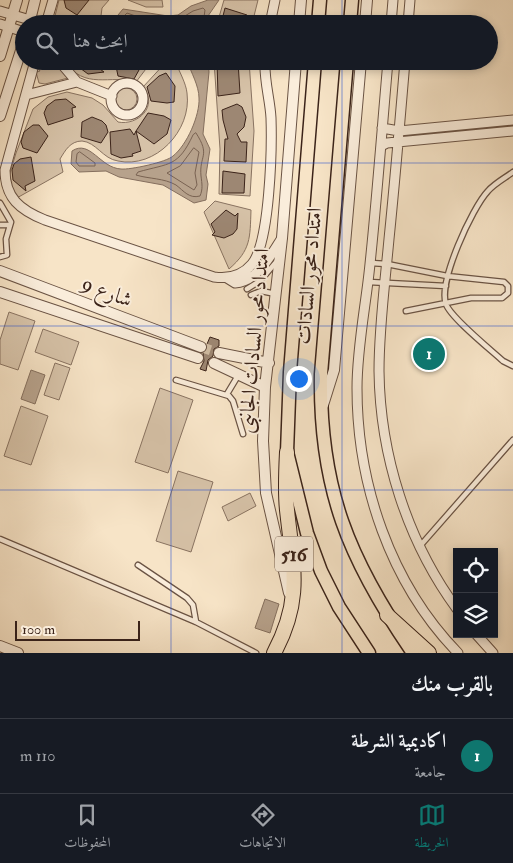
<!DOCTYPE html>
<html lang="ar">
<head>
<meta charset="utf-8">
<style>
  body { margin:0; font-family:"IM FELL Double Pica",Amiri,serif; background:#20242c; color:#f1f3f6; direction:rtl }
  .controls { position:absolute; right:15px; bottom:15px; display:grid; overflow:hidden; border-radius:0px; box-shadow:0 2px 8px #0003 }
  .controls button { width:45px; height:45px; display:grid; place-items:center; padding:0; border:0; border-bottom:1px solid #363941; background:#171b24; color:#f1f3f6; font:25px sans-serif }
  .scale { position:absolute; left:15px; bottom:12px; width:125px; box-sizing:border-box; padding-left:5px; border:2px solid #3b2319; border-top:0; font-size:14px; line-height:18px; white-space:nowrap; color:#3b2319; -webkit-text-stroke:4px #faeddb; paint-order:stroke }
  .you { position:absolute; left:298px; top:378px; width:18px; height:18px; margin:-12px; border:4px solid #fff; border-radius:50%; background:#1a73e8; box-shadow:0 0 0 8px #1a73e833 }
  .badge { display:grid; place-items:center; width:32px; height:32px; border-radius:50%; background:#0f766e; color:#fff; font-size:16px; font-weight:700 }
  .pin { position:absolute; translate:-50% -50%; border:2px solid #fff; box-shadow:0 1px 5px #0006 }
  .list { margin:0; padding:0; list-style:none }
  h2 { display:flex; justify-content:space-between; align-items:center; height:65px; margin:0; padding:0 20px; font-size:21px }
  h2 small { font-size:16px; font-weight:400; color:#9ea1a6 }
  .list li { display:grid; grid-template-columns:32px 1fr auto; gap:15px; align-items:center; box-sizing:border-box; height:75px; padding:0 20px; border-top:1px solid #363941 }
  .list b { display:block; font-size:19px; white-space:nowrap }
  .list p { margin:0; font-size:16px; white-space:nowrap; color:#9ea1a6 }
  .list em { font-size:16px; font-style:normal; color:#9ea1a6 }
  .icon { flex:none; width:28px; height:28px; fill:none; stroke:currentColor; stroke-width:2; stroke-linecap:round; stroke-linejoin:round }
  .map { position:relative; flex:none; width:513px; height:653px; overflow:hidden; direction:ltr }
  .search { position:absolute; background:#171b24; box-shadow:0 2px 8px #0003; left:15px; right:15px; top:15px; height:55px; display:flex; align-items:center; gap:12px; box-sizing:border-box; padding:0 18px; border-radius:28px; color:#9ea1a6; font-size:19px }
  .sheet { height:140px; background:#171b24 }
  nav { display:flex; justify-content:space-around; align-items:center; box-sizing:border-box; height:70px; border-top:1px solid #363941; background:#171b24; font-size:14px; color:#9ea1a6 }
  nav a { display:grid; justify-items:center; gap:2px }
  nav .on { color:#0f766e }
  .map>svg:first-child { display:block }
  .green { fill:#d7c3a9; stroke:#897361 }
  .water { fill:#b7a28c; stroke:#856f5e }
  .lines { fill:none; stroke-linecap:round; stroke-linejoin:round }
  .shore { stroke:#796252; stroke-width:1 }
  .building { fill:#9d8773; stroke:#3b2319 }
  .tertiary-tunnel { stroke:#d1bda4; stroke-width:10; stroke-dasharray:10 5; stroke-linecap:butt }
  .service-casing { stroke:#6a5344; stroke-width:7 }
  .minor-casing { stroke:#6a5344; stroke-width:11 }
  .tertiary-casing { stroke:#6a5344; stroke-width:12 }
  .primary-casing { stroke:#3b2319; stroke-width:15 }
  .trunk-casing { stroke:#3b2319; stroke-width:16 }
  .service { stroke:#faeddb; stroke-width:4.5 }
  .minor { stroke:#faeddb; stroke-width:9 }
  .tertiary { stroke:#faeddb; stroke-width:10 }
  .primary { stroke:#f7e4c7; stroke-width:12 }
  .trunk { stroke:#f7e4c7; stroke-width:14 }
  .grid { fill:none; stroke:#1d4ed8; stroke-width:1; stroke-opacity:0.55 }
  .labels { text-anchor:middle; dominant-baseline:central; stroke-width:4; stroke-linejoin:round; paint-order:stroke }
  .shield { fill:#faeddb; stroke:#746053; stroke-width:1 }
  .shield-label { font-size:20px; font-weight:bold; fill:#3b2319 }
  .street-label { font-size:21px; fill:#3b2319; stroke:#faeddb }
</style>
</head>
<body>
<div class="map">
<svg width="513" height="653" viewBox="0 0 513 653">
  <rect width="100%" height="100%" fill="#f7e4c7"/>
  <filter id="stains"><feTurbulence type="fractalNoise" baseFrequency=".004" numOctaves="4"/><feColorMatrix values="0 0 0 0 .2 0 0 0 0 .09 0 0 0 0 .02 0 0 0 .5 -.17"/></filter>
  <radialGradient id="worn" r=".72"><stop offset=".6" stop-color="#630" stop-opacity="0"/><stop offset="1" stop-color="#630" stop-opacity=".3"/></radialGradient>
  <!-- green -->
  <path class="green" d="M59 0H109L102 8 100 24H53Z
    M128 0H162L163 7H146Z
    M224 0H258L252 24H217Z
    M41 61H53L68 78 45 84 39 83 36 72 40 71 38 68Z
    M65 61H152L136 82C111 74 84 91 65 61Z
    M167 61H175C179 71 186 83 187 93 192 131 155 169 118 161 103 159 96 142 82 141 70 141 65 151 60 159L63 172 15 199 9 176 16 153 33 109 48 97 67 92 92 98 103 105 118 122C138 126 159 106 143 87Z
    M214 61H249L254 131 250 196 219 194 220 149Z
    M115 99a11 11 0 1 1 22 0a11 11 0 1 1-22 0Z
    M215 201 251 210C250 238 251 250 229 269L204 212Z
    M9 312 35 321 18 370 0 364V340Z
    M43 329 79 342 71 365 35 352Z
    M55 363 70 368 59 400 44 395Z
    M160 388 193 400 168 473 135 462Z
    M21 406 48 416 31 465 4 456Z
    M178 471 213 482 191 552 156 541Z
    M250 493 256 506 228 521 222 507Z"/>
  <!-- water -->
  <path class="water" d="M208 0H219L208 16 207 24H120L118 15 123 9 168 16 178 15 191 6Z
    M187 61H208L209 72 203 134 210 149 206 175 208 184 206 200 194 203 163 185 119 177 106 171 79 172 71 164 72 151C90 139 100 168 121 169 130 170 167 162 173 156 187 145 200 115 199 98 199 86 191 72 187 61Z
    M31 370 45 375 35 404 21 399Z
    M265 599 279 604 270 633 255 628Z"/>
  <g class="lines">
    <!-- shore -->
    <path class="shore" d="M125 24 124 16 127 13 141 18 168 21 180 19 193 11 203 8 205 10 203 24
      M196 133C211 156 199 155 201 176 202 184 203 189 200 196 189 199 184 191 176 185 164 178 149 179 136 175L138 172C170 163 178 167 193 135Z
      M194 148 199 152 195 173 197 185 194 190 167 173 180 166Z
      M80 152 95 163V166H79L76 162 77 154Z"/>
  </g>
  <!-- building -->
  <path class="building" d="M64 0H89L77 15 66 8Z
    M225 8 247 15 244 24H221Z
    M75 16 77 24H53L54 21Z
    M76 61H103L100 69 104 72 88 74 80 68Z
    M115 61H144L134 79 118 76Z
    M217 61H238L240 93 218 96Z
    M166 73 175 86 174 102 167 103 151 101 147 87 159 76Z
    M66 99 76 107 72 108 73 117 48 125 44 113 47 106 55 100Z
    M237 104 242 107 246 117 244 127 237 134 241 142H247L246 162 224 161 225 139H228L223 120 222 110Z
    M148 113 164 116 171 120 167 134 154 144 136 131Z
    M92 117 102 121 106 125 108 132 101 143 81 137 82 122Z
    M33 125H39L48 136 37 153 23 148 21 142 24 132Z
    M130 129 134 135 136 131 141 151 132 154 133 156 121 158 111 154 110 132Z
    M31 157 35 181 25 186 26 191 13 180 12 170 14 164 20 159Z
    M223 171 245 174 244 193H222Z
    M226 210 235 216 238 213 237 229 233 234 224 238 212 235 215 232 211 224Z
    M210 337 219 340V346L214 349 213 356 208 360 206 371 200 369 204 361 203 353 207 350V344Z"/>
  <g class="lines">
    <!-- tertiary-tunnel -->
    <path class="tertiary-tunnel" d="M201 347 219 353"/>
    <!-- service casing -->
    <g class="service-casing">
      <path id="service" d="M513 172C505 178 495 183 488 191 472 208 438 282 446 304 450 317 491 350 503 361L513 366
        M0 203 11 222 6 239 7 255 0 257
        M0 225H10
        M371 263 387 264 447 276 504 282 508 286V293L502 298H471L406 311
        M369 282 446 286
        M247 289 260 281 277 261
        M251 295 261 291 276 294
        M176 380 229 396 233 401 243 434
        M227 394 239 374
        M0 539 196 622 256 653
        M420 546 513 440
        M138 565 187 598 193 605 196 622"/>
    </g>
    <!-- minor casing -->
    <g class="minor-casing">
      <path id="minor" d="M0 11 30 20
        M0 24 24 32
        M46 24 53 0
        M270 24 275 0
        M391 24 393 0
        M408 24 410 0
        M35 61 5 170C5 198 20 210 45 220L214 277C228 279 242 276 252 264 270 242 272 148 271 118 270 99 264 81 265 61
        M59 61 77 82 112 96
        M388 61C382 129 377 197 370 264 366 305 357 347 357 388 357 484 390 583 458 653
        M405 61C400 121 395 180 389 239 385 283 379 327 379 371 380 455 407 541 457 609
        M265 63 296 65
        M111 99a16 16 0 1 1 32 0a16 16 0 1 1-32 0Z
        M26 95 77 82
        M382 128 399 131 513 120
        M381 146 387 143 513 131
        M227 278 235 283C258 281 270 256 282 238
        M476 634 493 653"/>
    </g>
    <!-- tertiary casing -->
    <g class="tertiary-casing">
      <path id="tertiary" d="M29 24 35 0
        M299 24 301 0
        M365 24 367 0
        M0 56 17 0
        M0 116 24 41
        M0 271 201 347
        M0 292 198 358
        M219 353 269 363
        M214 363 265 387
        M323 405 334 370 361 61
        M289 593 266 493 263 441 265 387 282 238 296 61
        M0 646 18 653"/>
    </g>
    <!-- primary casing -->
    <g class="primary-casing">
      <path id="primary" d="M318 24 320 0
        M350 24 352 0
        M315 61 290 372 287 452 307 533 321 571 339 607 369 653
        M347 61 321 374C319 489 349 560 413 653"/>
    </g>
    <!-- trunk casing -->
    <g class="trunk-casing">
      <path id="trunk" d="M387 615 429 653
        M274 653C303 599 293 567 287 510 285 491 286 472 287 452"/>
    </g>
    <!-- service -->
    <use href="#service" class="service"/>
    <!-- minor -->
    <use href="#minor" class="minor"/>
    <!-- tertiary -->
    <use href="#tertiary" class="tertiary"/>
    <!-- primary -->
    <use href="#primary" class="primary"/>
    <!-- trunk -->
    <use href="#trunk" class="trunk"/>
  </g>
  <!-- grid -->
  <path class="grid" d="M171 0V24M342 0V24M171 61V653M342 61V653M0 163H513M0 326H513M0 490H513"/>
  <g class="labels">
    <!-- shield labels -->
    <rect class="shield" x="275" y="536.5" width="38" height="35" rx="4"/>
    <g class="shield-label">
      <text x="294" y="554">516</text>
    </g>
    <!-- street labels -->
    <g class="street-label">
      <text transform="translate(309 276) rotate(-85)">امتداد محور السادات</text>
      <text transform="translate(107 292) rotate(21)">شارع 9</text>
      <text transform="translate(254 341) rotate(-85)">امتداد محور السادات الجانبى</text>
    </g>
  </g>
  <rect width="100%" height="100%" filter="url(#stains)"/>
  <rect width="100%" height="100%" fill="url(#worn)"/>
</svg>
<div class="controls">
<button><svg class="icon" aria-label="locate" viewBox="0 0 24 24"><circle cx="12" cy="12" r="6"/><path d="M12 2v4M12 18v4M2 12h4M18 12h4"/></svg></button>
<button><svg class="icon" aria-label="layers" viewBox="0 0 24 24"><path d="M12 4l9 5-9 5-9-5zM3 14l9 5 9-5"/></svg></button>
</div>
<div class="scale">100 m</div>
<div class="you"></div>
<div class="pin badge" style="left:429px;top:354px">1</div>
<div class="search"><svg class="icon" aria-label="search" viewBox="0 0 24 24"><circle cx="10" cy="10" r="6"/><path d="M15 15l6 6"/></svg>ابحث هنا</div>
</div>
<section class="sheet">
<h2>بالقرب منك<small></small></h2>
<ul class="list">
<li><span class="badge">1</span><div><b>اكاديمية الشرطة</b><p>جامعة</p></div><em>110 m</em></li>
</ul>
</section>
<nav>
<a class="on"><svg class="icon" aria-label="map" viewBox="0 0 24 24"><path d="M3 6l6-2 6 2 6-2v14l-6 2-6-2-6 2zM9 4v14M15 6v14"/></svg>الخريطة</a>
<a><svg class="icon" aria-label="directions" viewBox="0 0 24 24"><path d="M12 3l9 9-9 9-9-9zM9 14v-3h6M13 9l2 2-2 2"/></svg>الاتجاهات</a>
<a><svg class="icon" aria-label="saved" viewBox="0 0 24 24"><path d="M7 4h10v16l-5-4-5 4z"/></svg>المحفوظات</a>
</nav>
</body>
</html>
